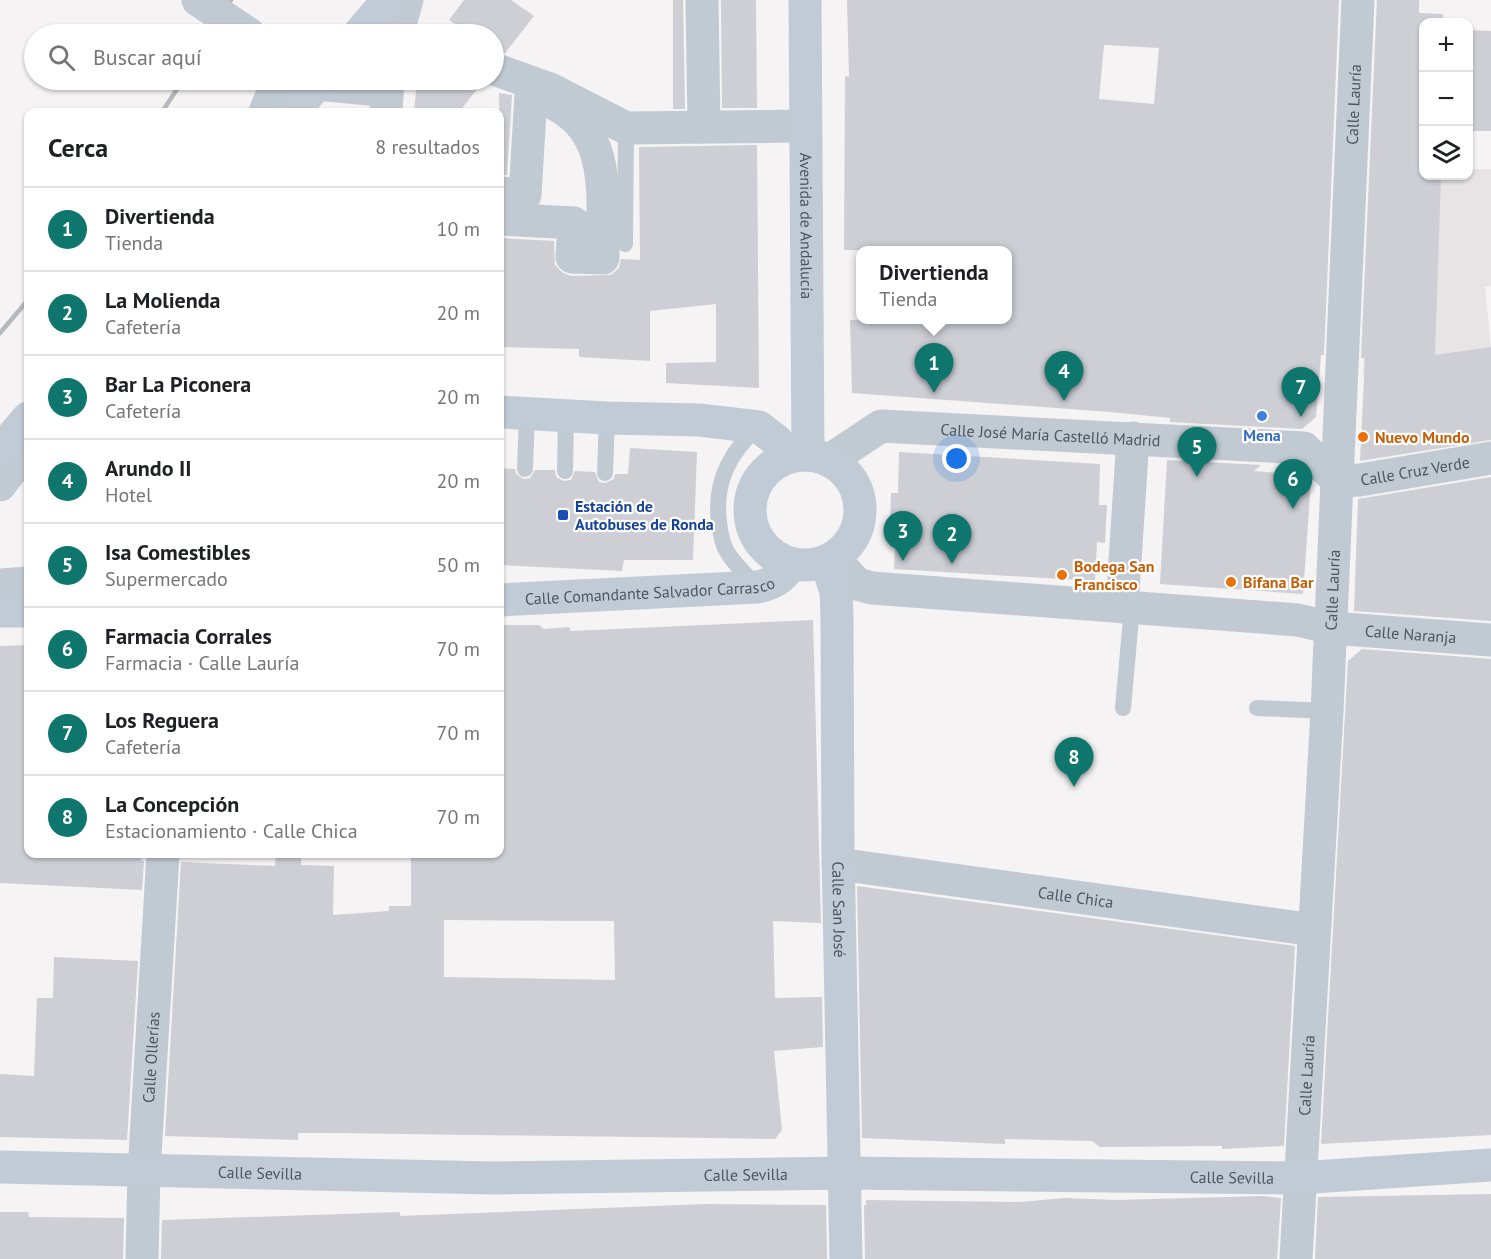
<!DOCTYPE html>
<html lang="es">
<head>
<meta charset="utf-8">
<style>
  body { margin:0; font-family:"PT Sans",sans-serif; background:#f6f6f6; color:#202124 }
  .controls { position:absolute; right:18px; top:18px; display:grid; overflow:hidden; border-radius:12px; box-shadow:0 2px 4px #0004 }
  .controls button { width:54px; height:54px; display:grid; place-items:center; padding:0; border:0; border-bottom:2px solid #e0e0e0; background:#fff; color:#202124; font:30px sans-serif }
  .you { position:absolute; left:957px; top:459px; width:21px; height:21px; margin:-15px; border:4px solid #fff; border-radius:50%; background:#1a73e8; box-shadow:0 0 0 9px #1a73e833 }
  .badge { display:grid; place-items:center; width:39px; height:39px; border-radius:50%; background:#0f766e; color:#fff; font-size:20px; font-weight:700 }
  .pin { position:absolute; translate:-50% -50px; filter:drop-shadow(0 2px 3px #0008) }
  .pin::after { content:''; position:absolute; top:32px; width:21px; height:18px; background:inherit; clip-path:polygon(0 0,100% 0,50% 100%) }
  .popup { position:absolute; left:856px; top:246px; width:156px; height:78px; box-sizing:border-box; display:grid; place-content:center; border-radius:12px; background:#fff; filter:drop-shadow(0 2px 4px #0005); font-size:20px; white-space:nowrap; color:#757577 }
  .popup b { font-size:22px; color:#202124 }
  .popup::after { content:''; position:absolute; left:50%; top:100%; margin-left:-12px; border:12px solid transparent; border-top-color:#fff }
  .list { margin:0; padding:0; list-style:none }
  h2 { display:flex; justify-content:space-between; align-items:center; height:78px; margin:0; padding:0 24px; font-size:26px }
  h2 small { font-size:20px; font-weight:400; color:#757577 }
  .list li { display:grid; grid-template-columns:39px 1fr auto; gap:18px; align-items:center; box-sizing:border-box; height:84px; padding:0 24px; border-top:2px solid #e0e0e0 }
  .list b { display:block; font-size:22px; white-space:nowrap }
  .list p { margin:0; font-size:20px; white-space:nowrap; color:#757577 }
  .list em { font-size:20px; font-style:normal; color:#757577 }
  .icon { flex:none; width:33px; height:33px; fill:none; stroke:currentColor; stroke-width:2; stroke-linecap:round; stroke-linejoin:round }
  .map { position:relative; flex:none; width:1491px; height:1259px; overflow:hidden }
  .search { position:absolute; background:#fff; box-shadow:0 2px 4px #0004; left:24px; top:24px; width:480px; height:66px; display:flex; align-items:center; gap:15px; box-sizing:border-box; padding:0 21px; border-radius:33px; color:#757577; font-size:22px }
  .panel { position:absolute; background:#fff; box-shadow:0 2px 4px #0004; left:24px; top:108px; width:480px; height:750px; border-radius:12px }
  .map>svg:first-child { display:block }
  .education { fill:#e6e4e5 }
  .building { fill:#cdcfd5; fill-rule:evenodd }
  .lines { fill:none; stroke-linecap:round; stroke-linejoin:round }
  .lane { stroke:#c1cad2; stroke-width:16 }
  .street { stroke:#c1cad2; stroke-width:33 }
  .secondary { stroke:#c1cbd6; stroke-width:33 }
  .rail { stroke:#b5b8bd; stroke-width:4.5 }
  .street-bridge { stroke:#c1cad2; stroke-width:33 }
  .shop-dot { fill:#3f7fe0; stroke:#fff; stroke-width:2 }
  .food-dot { fill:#e8710a; stroke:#fff; stroke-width:2 }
  .transit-dot { fill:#1a4fb4; stroke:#fff; stroke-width:2 }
  .labels { text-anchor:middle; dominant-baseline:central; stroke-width:4.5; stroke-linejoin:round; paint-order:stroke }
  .street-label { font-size:16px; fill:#4a5661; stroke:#fff }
  .shop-label { font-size:16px; font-weight:bold; fill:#366cbe; stroke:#fff }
  .food-label { font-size:16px; font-weight:bold; fill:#c56008; stroke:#fff; text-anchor:start }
  .transit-label { font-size:16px; font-weight:bold; fill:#164399; stroke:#fff; text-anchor:start }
</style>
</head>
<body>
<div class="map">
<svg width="1491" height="1259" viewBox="0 0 1491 1259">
  <rect width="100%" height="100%" fill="#f5f3f3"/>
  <!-- education -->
  <path class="education" d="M1469 169H1491V286L1485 287 1491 347 1398 373 1363 375 1367 279 1429 274 1434 176H1468Z"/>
  <!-- building -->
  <path class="building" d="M464 0H511L534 16 505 53 494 51V34H468L449 20Z
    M673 0H683L685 109H673Z
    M721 0H756L757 108H722Z
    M847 0H1339L1324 355H1321L1316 417 1302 429 1170 422V418L1110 412 852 393 850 320H1008V250H844L845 76 849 77ZM1104 45 1159 48 1154 104 1099 99Z
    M1377 0H1419V13L1443 14V22H1424V176H1441L1435 355 1491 347V440L1360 461 1365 358H1361Z
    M1468 30 1491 31V131H1468Z
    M417 80H479L482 83 459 112H414Z
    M499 93 512 95 507 175H500Z
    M757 145 759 388 666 383V363L716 362V304L650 311V361L579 357V349L502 347 504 306H500V238L554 241 555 265 563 273 571 276 611 275 619 268 621 259 640 260 639 147Z
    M630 448 697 452 693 560H624L622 571 500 565V468L515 469 516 474 524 479 530 478 535 470H555L556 477 564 481 571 480 575 471 595 472 599 482 605 483 614 479 615 474H628Z
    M899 452 1100 464 1099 505H1107L1105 543 1097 542 1095 581 894 569 896 527H890L891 493H898Z
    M1167 460 1261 465 1254 471 1305 475 1311 481 1303 594 1160 584Z
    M1491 477V621L1354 611 1358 499Z
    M813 620 821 923 773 921 775 998 822 997 823 1047 774 1051 782 1130 775 1139 334 1133H298V1140L165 1136 181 862 275 866 276 854H301V865L334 866 333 915 389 911V906H411V854H500V625H539L544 629 569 627 571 631ZM444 920 614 921 615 980 444 977Z
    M28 645V854H142L141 861H144L142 890 0 883V646Z
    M1362 649 1491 659V1135L1321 1144 1348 661Z
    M857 886 1295 946 1284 1146 1222 1149V1146L1100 1147 1092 1141 1005 1139V1144L862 1138Z
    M54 957 138 961 127 1140 0 1137V1074L34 1076 37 998H53Z
    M1491 1194V1259H1315L1318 1197Z
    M1263 1196 1281 1198 1277 1259H865L864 1205H866V1200L1020 1202 1065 1198 1116 1200Z
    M705 1204 826 1205 827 1259H161L162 1220 400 1212V1216Z
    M0 1212H28L29 1217 124 1218 123 1259H0Z"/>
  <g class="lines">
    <!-- lane -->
    <path class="lane" d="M625 244 626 128
      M525 469 527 413
      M565 471 566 416
      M605 473 607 418
      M757 586C745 574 734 564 726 550 722 542 720 531 719 522 714 483 729 453 758 427
      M1123 708 1132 607
      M1257 708 1327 711"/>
    <!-- street -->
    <g class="street">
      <path d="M702 0 704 126"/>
      <path d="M402 34 399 28 407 0"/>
      <path d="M494 69 550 89 626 128 805 126"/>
      <path d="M317 84 369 89 382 80"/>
      <path d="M265 112 278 80"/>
      <path d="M386 112 388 80"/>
      <path d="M500 193 525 195 531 95C615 119 602 187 603 258L572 257 574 223 500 219"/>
      <path id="s1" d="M830 460 881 426 1304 448 1338 481 1360 480 1491 458"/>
      <path d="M0 485 28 448"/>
      <path id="s2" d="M833 558 857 584 872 588 1298 620 1331 628 1491 640"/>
      <path d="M0 585 28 583"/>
      <path d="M1122 607 1133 438"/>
      <path id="s3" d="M838 864 1314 930"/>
      <path id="s4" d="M142 1259 144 1172 163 854"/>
      <path id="s5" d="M1296 1259 1327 711 1358 0"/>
    </g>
    <!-- secondary -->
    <g class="secondary">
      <path id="s6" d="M805 0 808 454"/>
      <path d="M359 34 388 0"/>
      <path d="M293 112 321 80"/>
      <path d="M500 412 607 418 699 420 759 427 777 441 787 457"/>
      <path d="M0 451 28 418"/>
      <circle cx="805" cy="510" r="55"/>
      <path id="s7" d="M826 561 836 592 837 617 838 852 846 1259"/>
      <path id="s8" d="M500 600 758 587C774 583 783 578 791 564"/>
      <path d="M0 611H28"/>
      <path id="s9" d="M0 1167 494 1178 846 1173 1299 1178 1491 1165"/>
    </g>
    <!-- rail -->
    <path class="rail" d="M210 34 231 0
      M162 112 183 80
      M0 333 28 300"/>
    <!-- street-bridge -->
    <path class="street-bridge" d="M198 0 249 34"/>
  </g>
  <!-- markers -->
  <circle class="shop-dot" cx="1262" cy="416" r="6"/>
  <g class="food-dot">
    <circle cx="1363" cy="437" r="6"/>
    <circle cx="1062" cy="575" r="6"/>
    <circle cx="1231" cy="582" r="6"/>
  </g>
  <rect class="transit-dot" x="557" y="509" width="12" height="12" rx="3"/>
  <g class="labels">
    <!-- street labels -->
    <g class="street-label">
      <text stroke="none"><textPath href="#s5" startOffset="1156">Calle Lauría</textPath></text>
      <text stroke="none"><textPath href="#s6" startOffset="226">Avenida de Andalucía</textPath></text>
      <text stroke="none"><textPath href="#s1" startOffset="231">Calle José María Castelló Madrid</textPath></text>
      <text stroke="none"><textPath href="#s1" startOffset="610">Calle Cruz Verde</textPath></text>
      <text stroke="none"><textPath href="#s8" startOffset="150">Calle Comandante Salvador Carrasco</textPath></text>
      <text stroke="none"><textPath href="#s5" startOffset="670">Calle Lauría</textPath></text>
      <text stroke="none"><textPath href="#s2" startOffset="592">Calle Naranja</textPath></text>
      <text stroke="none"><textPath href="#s3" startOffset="240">Calle Chica</textPath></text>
      <text stroke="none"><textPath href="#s7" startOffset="350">Calle San José</textPath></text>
      <text stroke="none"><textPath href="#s4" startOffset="202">Calle Ollerías</textPath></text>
      <text stroke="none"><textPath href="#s5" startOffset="184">Calle Lauría</textPath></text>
      <text stroke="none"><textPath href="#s9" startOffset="260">Calle Sevilla</textPath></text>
      <text stroke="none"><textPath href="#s9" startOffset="746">Calle Sevilla</textPath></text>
      <text stroke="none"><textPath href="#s9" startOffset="1232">Calle Sevilla</textPath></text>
    </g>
    <!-- shop labels -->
    <g class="shop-label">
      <text x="1262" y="435">Mena</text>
    </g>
    <!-- food labels -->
    <g class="food-label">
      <text x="1375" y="437">Nuevo Mundo</text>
      <text x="1074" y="566">Bodega San<tspan x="1074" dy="18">Francisco</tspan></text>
      <text x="1243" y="582">Bifana Bar</text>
    </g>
    <!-- transit labels -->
    <g class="transit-label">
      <text x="575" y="506">Estación de<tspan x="575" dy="18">Autobuses de Ronda</tspan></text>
    </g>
  </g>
</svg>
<div class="controls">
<button>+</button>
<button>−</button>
<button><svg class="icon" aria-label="layers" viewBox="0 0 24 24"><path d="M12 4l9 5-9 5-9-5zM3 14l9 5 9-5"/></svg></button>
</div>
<div class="you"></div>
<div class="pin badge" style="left:934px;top:393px">1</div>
<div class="popup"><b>Divertienda</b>Tienda</div>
<div class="pin badge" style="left:952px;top:564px">2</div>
<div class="pin badge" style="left:903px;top:561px">3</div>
<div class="pin badge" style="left:1064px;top:401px">4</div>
<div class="pin badge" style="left:1197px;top:477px">5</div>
<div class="pin badge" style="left:1293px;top:509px">6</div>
<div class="pin badge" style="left:1301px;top:417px">7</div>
<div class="pin badge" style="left:1074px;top:787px">8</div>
<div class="search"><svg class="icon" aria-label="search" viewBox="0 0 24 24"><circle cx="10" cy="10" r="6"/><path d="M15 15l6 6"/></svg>Buscar aquí</div>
<section class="panel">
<h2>Cerca<small>8 resultados</small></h2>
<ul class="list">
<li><span class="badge">1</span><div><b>Divertienda</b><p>Tienda</p></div><em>10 m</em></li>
<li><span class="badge">2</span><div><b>La Molienda</b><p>Cafetería</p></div><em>20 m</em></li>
<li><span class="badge">3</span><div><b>Bar La Piconera</b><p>Cafetería</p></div><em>20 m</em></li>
<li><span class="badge">4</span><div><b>Arundo II</b><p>Hotel</p></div><em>20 m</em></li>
<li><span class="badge">5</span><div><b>Isa Comestibles</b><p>Supermercado</p></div><em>50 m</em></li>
<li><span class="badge">6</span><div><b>Farmacia Corrales</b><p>Farmacia · Calle Lauría</p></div><em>70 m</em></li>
<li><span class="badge">7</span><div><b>Los Reguera</b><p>Cafetería</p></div><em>70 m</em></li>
<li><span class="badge">8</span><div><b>La Concepción</b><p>Estacionamiento · Calle Chica</p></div><em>70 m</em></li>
</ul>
</section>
</div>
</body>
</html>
